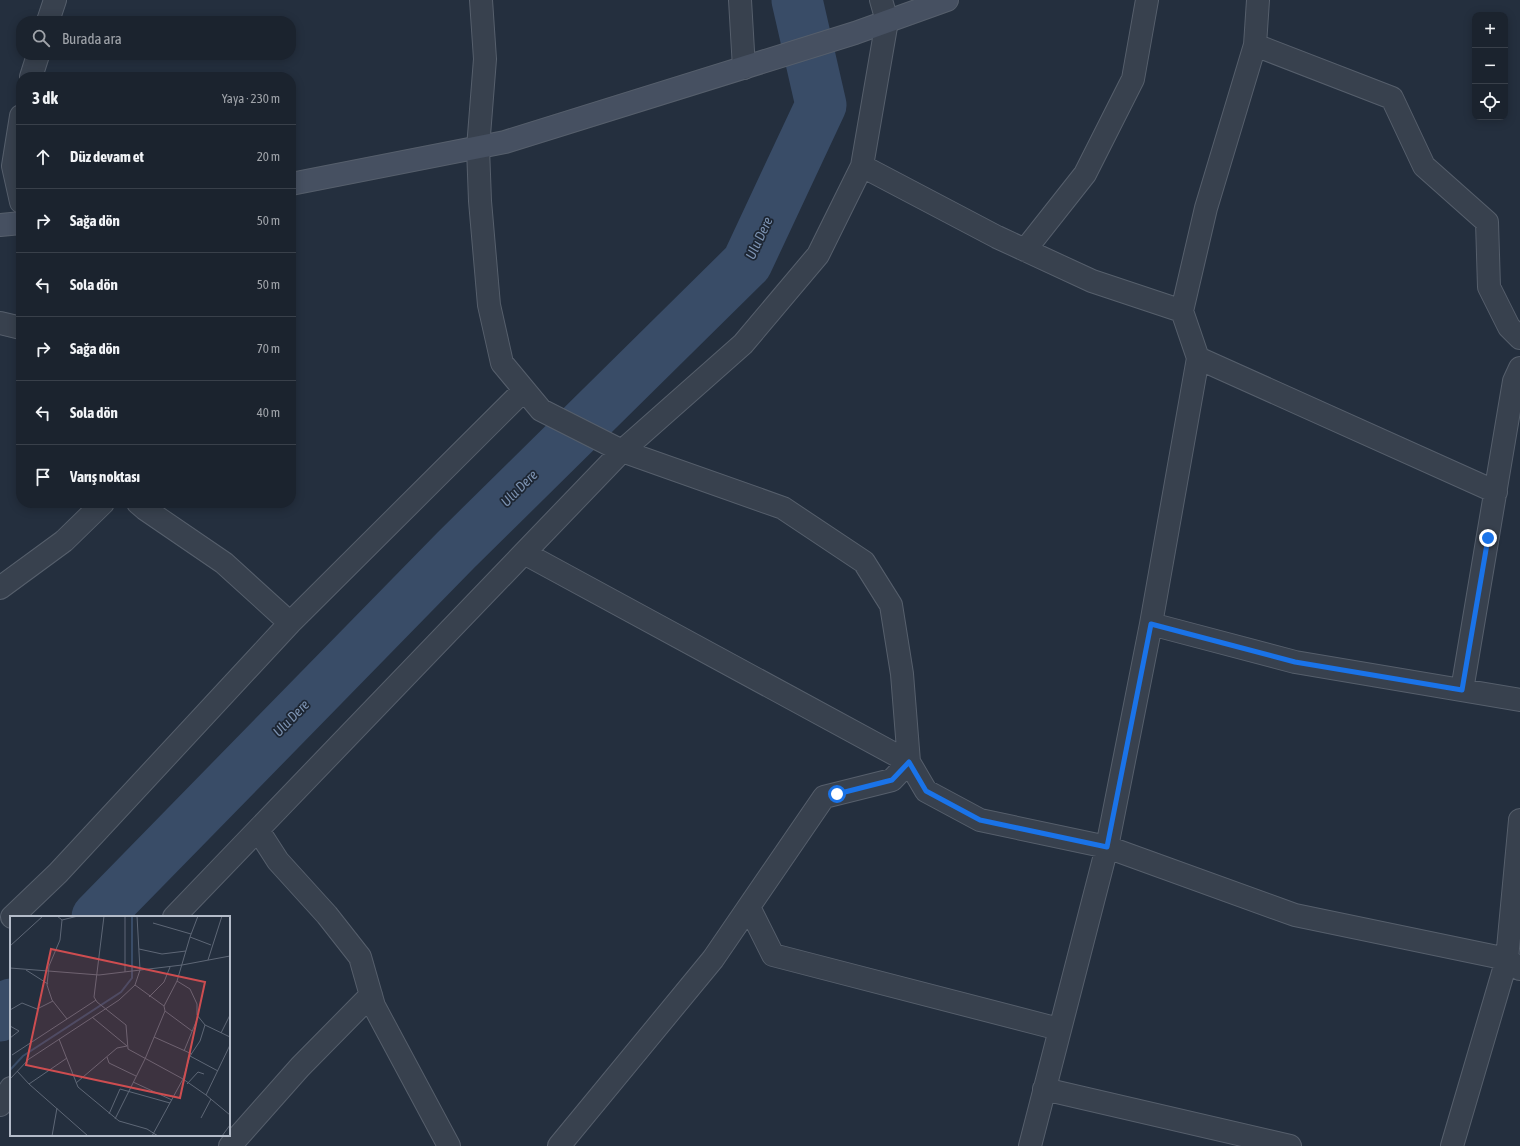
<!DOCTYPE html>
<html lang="tr">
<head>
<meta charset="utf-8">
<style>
  body { margin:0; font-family:"Asap Condensed",sans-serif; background:#282f3a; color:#f1f3f6 }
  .controls { position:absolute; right:12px; top:12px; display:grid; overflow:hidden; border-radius:8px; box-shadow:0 2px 10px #0003 }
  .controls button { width:36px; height:36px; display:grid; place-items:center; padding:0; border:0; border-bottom:1px solid #39404a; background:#1b232e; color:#f1f3f6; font:20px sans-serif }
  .stop { position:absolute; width:12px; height:12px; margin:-9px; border:3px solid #1a73e8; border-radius:50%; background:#fff }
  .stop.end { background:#1a73e8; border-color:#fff; box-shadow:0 1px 4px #0008 }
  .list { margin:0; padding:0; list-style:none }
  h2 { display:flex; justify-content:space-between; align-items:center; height:52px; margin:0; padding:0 16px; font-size:17px }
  h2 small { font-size:13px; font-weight:400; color:#a0a4aa }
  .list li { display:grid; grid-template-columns:26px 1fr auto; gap:12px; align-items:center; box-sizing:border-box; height:64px; padding:0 16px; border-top:1px solid #39404a }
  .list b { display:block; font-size:15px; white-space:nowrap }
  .list em { font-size:13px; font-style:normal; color:#a0a4aa }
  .icon { flex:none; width:22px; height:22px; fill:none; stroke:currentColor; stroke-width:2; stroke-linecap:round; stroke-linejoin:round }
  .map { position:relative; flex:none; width:1520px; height:1146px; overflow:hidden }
  .search { position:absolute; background:#1b232e; box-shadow:0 2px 10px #0003; left:16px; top:16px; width:280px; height:44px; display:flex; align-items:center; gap:10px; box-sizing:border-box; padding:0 14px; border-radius:16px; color:#a0a4aa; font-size:15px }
  .panel { position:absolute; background:#1b232e; box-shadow:0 2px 10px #0003; left:16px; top:72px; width:280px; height:436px; border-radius:16px }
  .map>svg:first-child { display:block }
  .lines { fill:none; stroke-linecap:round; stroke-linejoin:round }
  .river { stroke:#394c67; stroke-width:51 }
  .minor-casing { stroke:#565f6c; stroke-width:24 }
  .secondary-casing { stroke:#565f6c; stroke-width:24 }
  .minor { stroke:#38414e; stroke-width:22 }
  .secondary { stroke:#465061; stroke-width:22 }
  .route { stroke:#1a73e8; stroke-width:5 }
  .labels { text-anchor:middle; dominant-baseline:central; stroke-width:3.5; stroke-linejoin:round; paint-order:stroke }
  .water-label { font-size:14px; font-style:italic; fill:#7c92b1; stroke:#1d2633 }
  .inset-river { fill:none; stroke:#394c67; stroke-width:2 }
  .inset-road { fill:none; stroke:#5e6776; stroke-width:1 }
  .view { fill:#ce4d50; fill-opacity:0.15; stroke:#ce4d50; stroke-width:2 }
  .inset-edge { fill:none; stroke:#b4bcc9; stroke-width:2 }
</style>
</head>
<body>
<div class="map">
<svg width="1520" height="1146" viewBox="0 0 1520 1146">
  <rect width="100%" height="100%" fill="#242f3e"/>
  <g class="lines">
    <!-- river -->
    <path class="river" d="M97 917 456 550 747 263 821 105 797 0
      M0 1016 11 1004"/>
    <!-- minor casing -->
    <g class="minor-casing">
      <path id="minor" d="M481 0 485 59 478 148 480 201 489 305 502 363 541 410 622 451 783 508 864 562 891 605 902 674 909 762 926 791 980 820 1107 847 1295 915 1507 959 1520 969
        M740 0 744 68
        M881 0 887 21 862 166 997 237 1092 281 1182 311
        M1258 0 1255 45 1392 98 1424 166 1487 222 1489 287 1509 327 1520 338
        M48 21 55 0
        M31 77 38 55
        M21 116 13 166 21 202
        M1025 250 1085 174 1133 79 1147 0
        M0 323 21 328
        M1198 358 1496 492
        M138 503 145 509 224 563 290 623
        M524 553 909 762 892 780 824 797 713 959 559 1146
        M0 588 64 541 103 503
        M1151 624 1295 662 1520 700
        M1462 690 1514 381 1520 368
        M258 830 278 861 327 915 360 957 374 1006 449 1146
        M749 907 773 955 1059 1029
        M12 917 58 873 290 623 524 390
        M174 917 622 451 743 344 818 255 862 166
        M1044 1089 1290 1146
        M0 1105 11 1088
        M230 1146 300 1067 371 995
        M1030 1146 1107 847 1151 624 1198 358 1182 311 1206 208 1255 45
        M1452 1146 1507 959 1520 820"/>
    </g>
    <!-- secondary casing -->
    <g class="secondary-casing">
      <path id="secondary" d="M291 184 505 142 855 33 947 0
        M0 225 21 223"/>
    </g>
    <!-- minor -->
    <use href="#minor" class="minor"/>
    <!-- secondary -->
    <use href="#secondary" class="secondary"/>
  </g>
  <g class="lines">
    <!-- route -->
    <path class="route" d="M837 794 892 780 909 762 926 791 980 820 1107 847 1151 624 1295 662 1462 690 1488 538"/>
  </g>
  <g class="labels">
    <!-- water labels -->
    <g class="water-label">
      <text transform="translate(759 238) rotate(-65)">Ulu Dere</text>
      <text transform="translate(519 488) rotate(-45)">Ulu Dere</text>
      <text transform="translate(291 718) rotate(-46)">Ulu Dere</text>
    </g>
  </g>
  <!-- overview -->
  <g transform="translate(10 916)">
    <rect width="220" height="220" fill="#242f3e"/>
    <path class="inset-river" d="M0 154 13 140 111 76 122 62V0"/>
    <path class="inset-road" d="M47 0 52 4 50 24 39 50 37 69 42 84 57 103M94 0 84 81 87 86 116 109 118 133 173 163 196 179 220 129M127 0 130 54 125 69 154 90M188 0 180 21 201 29M52 4 68 0M143 7 181 18M180 21 167 65 180 73 187 88V99L195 109 190 125 180 140 208 155M0 30 33 0M129 33 152 38 176 35M198 44 212 0M0 52 89 59 172 49 220 40M16 54 38 68M115 56V0M139 81 154 66 160 51M0 94 12 87 27 93 43 85M155 95 182 115M82 101 117 130M195 109 220 121M0 110 9 115 0 122M211 117 220 99M144 121 182 138M49 123 68 171 109 205 137 213 148 220M174 135 188 101M2 139 86 84M97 141 99 147 126 160M7 155 19 168 57 142M0 163 19 143 109 84 125 69M123 166 162 184M66 167 107 132 117 130M19 168 78 220M177 168 188 156 194 158M196 179 220 199M99 198 110 173 160 187M191 202 201 183M105 203 135 143 155 95 154 90 167 65M42 220 47 192M142 220 173 163 180 140M212 220 220 209"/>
    <path class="view" d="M41 33 195 66 170 182 16 149Z"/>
    <rect width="220" height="220" class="inset-edge"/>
  </g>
</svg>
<div class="controls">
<button>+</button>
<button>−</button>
<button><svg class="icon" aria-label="locate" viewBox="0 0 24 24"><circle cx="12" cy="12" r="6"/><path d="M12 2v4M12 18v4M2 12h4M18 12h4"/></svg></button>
</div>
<div class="stop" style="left:837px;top:794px"></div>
<div class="stop end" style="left:1488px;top:538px"></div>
<div class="search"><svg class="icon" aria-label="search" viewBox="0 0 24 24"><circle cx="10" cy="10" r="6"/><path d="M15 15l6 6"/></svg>Burada ara</div>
<section class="panel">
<h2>3 dk<small>Yaya · 230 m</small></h2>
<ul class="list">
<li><svg class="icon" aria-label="ahead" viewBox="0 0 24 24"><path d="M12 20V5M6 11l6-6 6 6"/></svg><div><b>Düz devam et</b></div><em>20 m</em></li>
<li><svg class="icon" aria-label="right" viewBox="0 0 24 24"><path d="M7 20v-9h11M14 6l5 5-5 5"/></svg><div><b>Sağa dön</b></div><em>50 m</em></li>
<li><svg class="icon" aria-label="left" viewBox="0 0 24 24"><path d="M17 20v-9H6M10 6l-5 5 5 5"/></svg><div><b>Sola dön</b></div><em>50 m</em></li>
<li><svg class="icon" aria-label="right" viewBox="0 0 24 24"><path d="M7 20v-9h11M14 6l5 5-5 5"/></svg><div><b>Sağa dön</b></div><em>70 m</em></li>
<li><svg class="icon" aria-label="left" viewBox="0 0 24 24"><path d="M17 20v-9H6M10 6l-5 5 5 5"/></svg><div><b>Sola dön</b></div><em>40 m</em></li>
<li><svg class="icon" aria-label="arrive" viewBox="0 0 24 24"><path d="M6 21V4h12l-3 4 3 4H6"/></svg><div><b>Varış noktası</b></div></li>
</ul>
</section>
</div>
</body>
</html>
